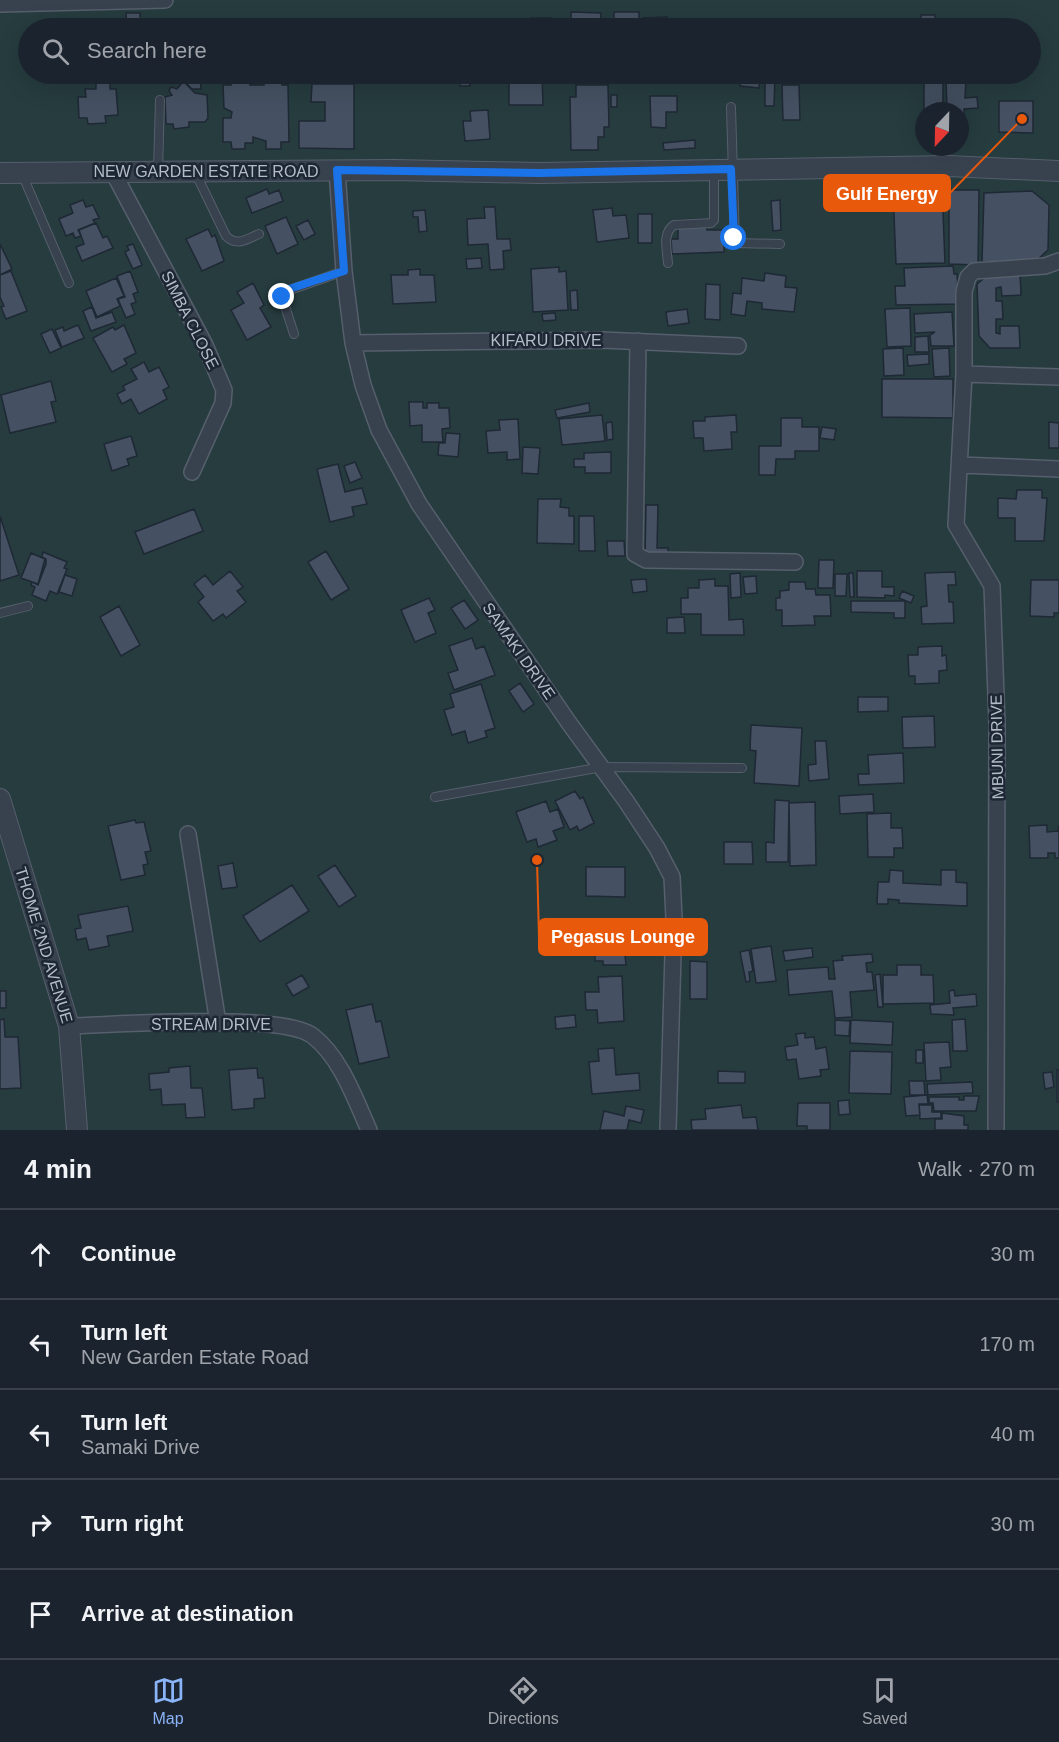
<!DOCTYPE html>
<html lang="en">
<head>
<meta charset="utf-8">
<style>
  body { margin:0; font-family:Helvetica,sans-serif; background:#242b36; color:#f1f3f6 }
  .compass { position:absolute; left:915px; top:102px; width:54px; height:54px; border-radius:50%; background:#1b232e; box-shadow:0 6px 24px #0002; rotate:202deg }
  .stop { position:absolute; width:18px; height:18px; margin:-14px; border:4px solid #1a73e8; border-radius:50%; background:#fff }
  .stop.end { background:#1a73e8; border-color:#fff; box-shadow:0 2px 6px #0008 }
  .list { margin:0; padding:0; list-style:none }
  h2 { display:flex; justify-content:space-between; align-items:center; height:78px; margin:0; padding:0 24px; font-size:26px }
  h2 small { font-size:20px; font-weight:400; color:#a0a4aa }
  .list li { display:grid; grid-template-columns:39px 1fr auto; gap:18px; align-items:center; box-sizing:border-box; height:90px; padding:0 24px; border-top:2px solid #39404a }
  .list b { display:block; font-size:22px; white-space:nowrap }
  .list p { margin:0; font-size:20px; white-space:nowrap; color:#a0a4aa }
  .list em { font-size:20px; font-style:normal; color:#a0a4aa }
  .icon { flex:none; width:33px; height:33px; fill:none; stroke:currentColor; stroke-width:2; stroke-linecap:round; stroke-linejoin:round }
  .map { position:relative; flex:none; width:1059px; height:1130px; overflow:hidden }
  .search { position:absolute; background:#1b232e; box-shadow:0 6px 24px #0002; left:18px; right:18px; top:18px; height:66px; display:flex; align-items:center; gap:15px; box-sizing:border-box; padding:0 21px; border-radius:33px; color:#a0a4aa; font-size:22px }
  .sheet { height:528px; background:#1b232e }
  nav { display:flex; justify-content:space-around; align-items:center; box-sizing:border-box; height:84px; border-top:2px solid #39404a; background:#1b232e; font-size:16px; color:#a0a4aa }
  nav a { display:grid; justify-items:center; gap:3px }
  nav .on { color:#8ab4f8 }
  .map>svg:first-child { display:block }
  .green { fill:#263c3f; fill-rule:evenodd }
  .building { fill:#455162; stroke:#1f2835; stroke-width:1.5 }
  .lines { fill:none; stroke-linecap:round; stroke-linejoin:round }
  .service-casing { stroke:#565f6c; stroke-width:10 }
  .minor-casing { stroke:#565f6c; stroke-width:18 }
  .tertiary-casing { stroke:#565f6c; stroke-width:22 }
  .service { stroke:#38414e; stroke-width:8 }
  .minor { stroke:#38414e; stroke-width:15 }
  .tertiary { stroke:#38414e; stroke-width:20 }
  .route { stroke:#1a73e8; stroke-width:8 }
  .labels { text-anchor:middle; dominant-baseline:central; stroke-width:5; stroke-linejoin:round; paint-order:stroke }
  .street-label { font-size:16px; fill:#b4bcc9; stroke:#1d2633 }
  .leader { fill:none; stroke:#e8590c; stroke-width:2 }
  .callout-dot { fill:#e8590c; stroke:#1d2633; stroke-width:2 }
  .callout { fill:#e8590c; stroke:#e8590c; stroke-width:2 }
  .callout-label { font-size:18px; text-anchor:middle; font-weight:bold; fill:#fff }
</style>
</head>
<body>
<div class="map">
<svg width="1059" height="1130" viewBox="0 0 1059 1130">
  <rect width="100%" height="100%" fill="#242f3e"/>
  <!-- green -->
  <path class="green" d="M0 0H1059V1130H0ZM28 28H1030V74H28ZM924 111H960V147H924Z"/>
  <!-- building -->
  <path class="building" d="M571 12 601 13 600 28H576V26L571 25Z
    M614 12H639V28L614 27Z
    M126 13H140V28H127Z
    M921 15H935V28H921Z
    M667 17V28H644L643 18Z
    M531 18H551L550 25H531Z
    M937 24H952V28H937Z
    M459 74H469L470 86H460Z
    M509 74H542L543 105H509Z
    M740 74 760 75 759 88 740 86Z
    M780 74H817V80H780Z
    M187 75H200L201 89H192L187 84Z
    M765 76H775L774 106H765Z
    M924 79H943V111H924V126Z
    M966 79 965 98 977 97 978 108 964 109 965 122 960 123V111H947L946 80Z
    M231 81H250V85H264V81H281L282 85H288L289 142H281V149H266V141L253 137V143H245V149H232L231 142H223V118H231L232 112 224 108 223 85H231Z
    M96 83H110V89H116L118 115 105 116 106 123 88 124 87 118H79L78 97H86L85 89H96Z
    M182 83H185L195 93 207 95 208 118 205 122H189V127L174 129 173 124H166L165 97 172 95 169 91 171 87 177 89Z
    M312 84H354V149L299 148V121H325V102H311Z
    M576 85H608L609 127H604V137H598V150H571L570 97H576Z
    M782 85H799L800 120H783Z
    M611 95H617V107H611Z
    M650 96H677V112H666V128L651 127Z
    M999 101H1033V133L999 132Z
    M488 110 490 139 465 141 463 121H471L470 111Z
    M695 140V148L664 150 663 143Z
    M942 187 945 263 896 264 893 189Z
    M267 189 269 194 279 190 283 201 252 213 246 198Z
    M949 190H979L978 265 949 264Z
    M1032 191 1049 205 1048 250 1036 261 982 262 984 193Z
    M83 200 86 207 93 205 99 218 93 220 95 223 78 230 81 236 75 238 73 233 66 236 59 219 73 213 70 205Z
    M780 200 781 230 773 231 771 201Z
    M484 207H495L497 239H510L511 250 503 251 504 269 490 270 488 244 468 245 467 219 485 218Z
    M612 208 613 216 626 215 629 238 597 242 593 210Z
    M425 210 427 231 419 232 418 217H413V211Z
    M638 214H652V243H638Z
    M286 217 298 244 277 254 265 226Z
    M706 219 707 230H724V252L672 254 671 239H678V220Z
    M308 220 315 234 304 240 296 226Z
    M96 223 103 238 107 236 113 248 82 261 76 247 84 244 79 230Z
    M208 229 212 237 215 235 224 261 202 271 186 239Z
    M0 244 12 269 0 275Z
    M133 244 142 265 133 269 125 252 129 250 127 246Z
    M481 258 482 268 467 269 466 259Z
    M953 266 954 274H957L959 304 896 305 895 286H905L904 268Z
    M559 267V272L566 271 568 310 533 312 531 269Z
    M420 269V275H434L436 302 393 304 391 275H408V270Z
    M11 271 27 311 6 319 1 307 4 306 0 297V275Z
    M130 271 138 292 133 294 136 302 131 304 135 314 126 318 118 299 125 297 117 276Z
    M765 273 786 276 785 287 797 288 794 312 762 309V303L747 301 745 316 731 314 733 293 741 294 742 278 764 281Z
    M1020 274 1021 295 1002 296 1001 287 996 288V301H1002L1003 319H996V333L1000 334V326H1019L1020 348H990L979 336 977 284 988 275Z
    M116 278 124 296 117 299 120 306 97 317 86 291Z
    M253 283 264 305 260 308 271 327 247 340 231 310 244 303 237 292Z
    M706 284 720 285V320L705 319Z
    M577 290 578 310H571L570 291Z
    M92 307 96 318 112 312 116 322 91 331 83 311Z
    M910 308 911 346 887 347 885 309Z
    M687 309 689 323 668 326 666 312Z
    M952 312 954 346H931L930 335 935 332 915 333 914 314Z
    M555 313 556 320 543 321 542 314Z
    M78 325 84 338 62 347 55 330 63 327 64 331Z
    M124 325 136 353 124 359 127 364 112 372 93 338 113 327 115 330Z
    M52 329 61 348 50 353 41 334Z
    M928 336 929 352H915V337Z
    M903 348 904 375 884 376 883 349Z
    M949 348 950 376 934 377 932 349Z
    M929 354V364L908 366 907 355Z
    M144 362 149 372 159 367 169 387 163 390 167 399 139 414 131 399 122 404 117 394 125 390 123 386 137 379 131 369Z
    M882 379H953V418L882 417Z
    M51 381 56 401 51 402 56 422 10 433 1 395Z
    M409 402H423V408H427V403H439V408H449L450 428 442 429 443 442H422V425L410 426Z
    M589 403 590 412 557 418 555 410Z
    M602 415 605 441 562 445 559 419Z
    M736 415 737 432H731L732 449 704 451 703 438H694L693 421H705V417Z
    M781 418H802V427H819V451H795V459H776L775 475H759V446H781Z
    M518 419 520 459 507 460V452L488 453 486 431 500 430 499 420Z
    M612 422 613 439 607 440 606 423Z
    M1049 422 1059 423V448H1049Z
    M822 427 836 429 834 440 820 438Z
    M446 433 460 434 458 457 438 455 439 443H445Z
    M131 436 137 456 127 459 129 465 112 471 104 444Z
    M523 447 540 448 538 474 522 473Z
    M611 452V473H585V467H574V459H584V453Z
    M355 462 362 478 350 483 344 466Z
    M338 464 345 492 362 488 367 504 352 507 354 516 330 522 317 469Z
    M1017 490H1042V498H1047L1044 541H1015V518H998V498L1016 499Z
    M538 499H561L560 507 569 508V516H574V544L537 543Z
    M646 505H658L657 548H668V556H645Z
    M194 509 203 531 144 554 135 532Z
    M0 516 19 575 0 581Z
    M579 516H594L595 551H579Z
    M607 541H624L625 556H608Z
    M326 551 349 589 331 600 308 562Z
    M43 552 67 562 64 568 67 569 57 594 50 591 46 601 32 595 35 587 31 585 32 582 38 585 46 564V559L42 557Z
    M31 553 45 559 38 584 21 578Z
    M819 560H834L833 588H818Z
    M230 571 243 587 237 591 246 602 226 618 223 614 213 621 198 602 204 597 194 584 205 575 213 585Z
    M857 571H882V587H894V596L885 595V598L857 597Z
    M955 572 956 585H948L949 602H953L954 623 922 624 921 607 927 606 925 573Z
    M740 573 741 597 731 598 730 574Z
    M849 573H853L854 597H850Z
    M835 574H847L846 596H835Z
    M65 575 77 579 72 596 59 592Z
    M756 576 757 593 745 594 743 577Z
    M646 579 647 591 633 593 631 580Z
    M715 579V586H728L729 620 743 619 744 635H701V614H681V598H688V588H699V580Z
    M1031 580H1059V613H1054V617L1030 616Z
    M789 582H805L806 589H815L816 595H830L831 616H814L815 625 782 626V610H776V598H780V591L789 590Z
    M902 591 914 596 911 603 899 598Z
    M429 598 435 610 428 613 436 633 415 642 401 610Z
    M464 600 478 620 465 629 451 608Z
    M851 601H905V618H894V613L851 612Z
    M119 606 140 645 121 656 100 617Z
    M684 617 685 633H667V618Z
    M472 638 476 649 484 646 495 675 454 690 448 673 458 670 449 646Z
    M942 646V656L946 655 947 670 939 671V683L915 684V676H909L908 655H918V647Z
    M520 683 534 704 523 712 509 691Z
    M481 684 495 728 485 731 487 737 468 743 465 731 452 735 444 710 454 707 450 694Z
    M858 697H888V711L858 712Z
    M934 716 935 747 903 748 902 717Z
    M751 725 802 728 799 786 754 783 756 751 750 750Z
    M815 741H826L829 779 809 781 808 765 816 764Z
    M903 753 904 783 859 785 858 774H869L868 755Z
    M575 791 580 799 583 797 594 823 579 831 577 826 570 830 555 801Z
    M873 794 874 812 840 814 839 796Z
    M775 800 789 801 788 862H766V842L774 843Z
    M546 801 550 812 558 809 564 827 553 831 557 840 538 847 536 839 527 842 516 812Z
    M815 802 816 865 790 866 789 803Z
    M891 813V828H902L903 848H894V857H868L867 814Z
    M135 820 136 823 144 822 151 851 145 852 148 864 143 865 145 875 121 880 108 826Z
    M1047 825V832L1058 831 1059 825V858H1055V853H1048V858H1030L1029 826Z
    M724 842H752L753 864H724Z
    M233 863 237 887 222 889 218 866Z
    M335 865 356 896 339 907 318 876Z
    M586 867H625V897L586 896Z
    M890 870 903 871V883L941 885V870H956V882L967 883V906L899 903V900L888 899V904H877L878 882H889Z
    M292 885 309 911 260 942 243 916Z
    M128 906 133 931 107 936 109 946 89 950 86 938 77 940 75 929 81 928 78 915Z
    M621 919 626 965H603V961H595V953L588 954 587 920Z
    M771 946 776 981 756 983 751 949Z
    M812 948 813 957 785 961 783 951Z
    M749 950 753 971 749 972 750 981 746 982 740 952Z
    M872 954 873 962 866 963 867 972H872L874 990 850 992 852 1017 835 1018 832 991 789 995 787 970 828 967 829 979H835L833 961 843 960 842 956Z
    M690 961 707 962V999H690Z
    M897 965H921V975H933L934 1003 883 1004V975H897Z
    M880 974 883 1007H878L875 975Z
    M302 975 309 987 293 996 286 984Z
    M622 976 624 1021 598 1023 597 1010H586L585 992H599L598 977Z
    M954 990 955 996 976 994 977 1006 953 1008 954 1015 931 1014 930 1005 950 1003 949 991Z
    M0 991H6V1008H0Z
    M372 1004 376 1022 381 1021 389 1057 359 1064 346 1010Z
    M575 1015 576 1027 556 1029 555 1017Z
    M4 1019 5 1037H18L21 1088 0 1089V1020Z
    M965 1019 967 1051H953L952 1020Z
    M835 1020 850 1021 849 1036 835 1035Z
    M851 1020 893 1022 892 1045 850 1043Z
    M805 1033V1038L814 1037 816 1049 826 1047 829 1069 820 1070 821 1076 799 1079 796 1059 787 1060 785 1047 798 1045 796 1034Z
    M949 1042 951 1067 940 1068 941 1080 926 1081 924 1043Z
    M614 1048 616 1075 639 1073 640 1090 592 1094 589 1062 599 1061 598 1049Z
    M916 1050H923V1063H916Z
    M850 1051 892 1052 891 1094 849 1093Z
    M190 1066 191 1088H202L205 1117 186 1118 185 1104 162 1105 161 1089 150 1090 149 1074 169 1072V1068Z
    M257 1068 258 1078H263L265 1098 254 1099V1108L232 1110 229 1070Z
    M1057 1070H1059V1102H1057Z
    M718 1071 745 1072V1083H718Z
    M1052 1072 1054 1087 1045 1089 1043 1073Z
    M909 1081H924L925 1095H910Z
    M972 1082 973 1093 928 1095 927 1084Z
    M927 1095 928 1104H919L920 1115 906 1116 904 1097Z
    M964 1096H979L976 1111H934L933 1103H929V1097H959V1100H964Z
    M849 1100 850 1114 839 1115 838 1101Z
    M798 1103H830V1130H807V1126H797Z
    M741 1105 743 1118 756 1117 758 1130H692L691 1120 706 1119 705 1109Z
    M919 1105H932V1112H941V1118L920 1119Z
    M626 1106 644 1110 641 1123 629 1120 627 1130H600L604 1111 624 1116Z
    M942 1113 964 1116V1125H968V1130H935V1119H942Z"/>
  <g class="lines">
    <!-- service casing -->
    <g class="service-casing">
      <path id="service" d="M731 107 735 243 780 244
        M158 171 160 100
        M22 174 69 283
        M196 174 226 236C237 247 247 239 259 234
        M668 263C667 250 662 233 674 225L711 223 714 220V171
        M294 334 282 297 284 292 344 271
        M0 613 28 606
        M435 797 602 767 742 768"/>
    </g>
    <!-- minor casing -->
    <g class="minor-casing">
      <path id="minor" d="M0 4 165 0
        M337 170 344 271 353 343 363 385 379 430 419 504 569 723 626 801 657 848 672 877 674 918 668 1130
        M113 172 205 345 224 390 223 403 192 472
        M638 341 635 554 646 560 795 562
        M353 343 602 340 738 346
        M964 374 1059 377
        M960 465 1059 469
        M188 834 218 1023
        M69 1026C116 1025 282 1012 313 1036 341 1058 355 1099 369 1130
        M996 1130 997 723 992 586 956 525 964 374V292L968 277 974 271 1045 266 1059 261"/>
    </g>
    <!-- tertiary casing -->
    <g class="tertiary-casing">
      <path id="tertiary" d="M0 173 394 170 539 173 949 166 1059 171
        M0 799 69 1026 77 1130"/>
    </g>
    <!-- service -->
    <use href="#service" class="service"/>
    <!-- minor -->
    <use href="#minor" class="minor"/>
    <!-- tertiary -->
    <use href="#tertiary" class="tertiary"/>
  </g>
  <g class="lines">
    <!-- route -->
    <path class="route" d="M282 297 289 289 344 271 337 170 539 173 731 169 734 238"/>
  </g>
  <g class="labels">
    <!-- street labels -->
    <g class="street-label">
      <text x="206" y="171">NEW GARDEN ESTATE ROAD</text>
      <text transform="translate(190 320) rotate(63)">SIMBA CLOSE</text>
      <text x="546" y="340">KIFARU DRIVE</text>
      <text transform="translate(519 651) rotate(55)">SAMAKI DRIVE</text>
      <text transform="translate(997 747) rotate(-91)">MBUNI DRIVE</text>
      <text transform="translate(44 945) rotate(73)">THOME 2ND AVENUE</text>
      <text x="211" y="1024">STREAM DRIVE</text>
    </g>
  </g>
  <!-- callouts -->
  <path class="leader" d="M1022 119L950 193M537 860L539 937"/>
  <g class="callout-dot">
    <circle cx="1022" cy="119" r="6"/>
    <circle cx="537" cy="860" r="6"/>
  </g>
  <g class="callout">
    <rect x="824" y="175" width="126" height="36" rx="6"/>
    <rect x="539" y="919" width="168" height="36" rx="6"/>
  </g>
  <g class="callout-label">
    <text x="887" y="200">Gulf Energy</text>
    <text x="623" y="943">Pegasus Lounge</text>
  </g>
</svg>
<svg class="compass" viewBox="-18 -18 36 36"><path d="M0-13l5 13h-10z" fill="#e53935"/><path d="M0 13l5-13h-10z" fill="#a0a4aa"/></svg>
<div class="stop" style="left:734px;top:238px"></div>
<div class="stop end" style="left:282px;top:297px"></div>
<div class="search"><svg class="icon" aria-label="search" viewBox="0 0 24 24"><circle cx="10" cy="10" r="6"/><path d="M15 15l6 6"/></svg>Search here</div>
</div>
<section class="sheet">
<h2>4 min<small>Walk · 270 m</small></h2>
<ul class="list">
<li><svg class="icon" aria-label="ahead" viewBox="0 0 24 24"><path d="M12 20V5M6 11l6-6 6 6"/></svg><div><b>Continue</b></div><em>30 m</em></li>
<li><svg class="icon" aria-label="left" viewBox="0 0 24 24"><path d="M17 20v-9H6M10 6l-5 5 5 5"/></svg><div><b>Turn left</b><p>New Garden Estate Road</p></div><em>170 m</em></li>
<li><svg class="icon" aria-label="left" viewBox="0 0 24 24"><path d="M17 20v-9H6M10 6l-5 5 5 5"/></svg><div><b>Turn left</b><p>Samaki Drive</p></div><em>40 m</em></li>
<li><svg class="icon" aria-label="right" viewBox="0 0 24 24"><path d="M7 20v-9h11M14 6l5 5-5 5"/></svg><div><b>Turn right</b></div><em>30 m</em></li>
<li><svg class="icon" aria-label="arrive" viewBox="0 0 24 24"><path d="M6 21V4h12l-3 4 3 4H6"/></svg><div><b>Arrive at destination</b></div></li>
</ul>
</section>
<nav>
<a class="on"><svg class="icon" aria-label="map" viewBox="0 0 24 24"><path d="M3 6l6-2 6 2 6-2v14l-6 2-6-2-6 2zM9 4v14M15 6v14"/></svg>Map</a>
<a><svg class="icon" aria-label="directions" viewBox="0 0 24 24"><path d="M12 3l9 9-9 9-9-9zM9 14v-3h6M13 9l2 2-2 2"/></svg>Directions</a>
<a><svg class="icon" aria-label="saved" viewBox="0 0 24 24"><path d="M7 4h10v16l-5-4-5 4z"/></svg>Saved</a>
</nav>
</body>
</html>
